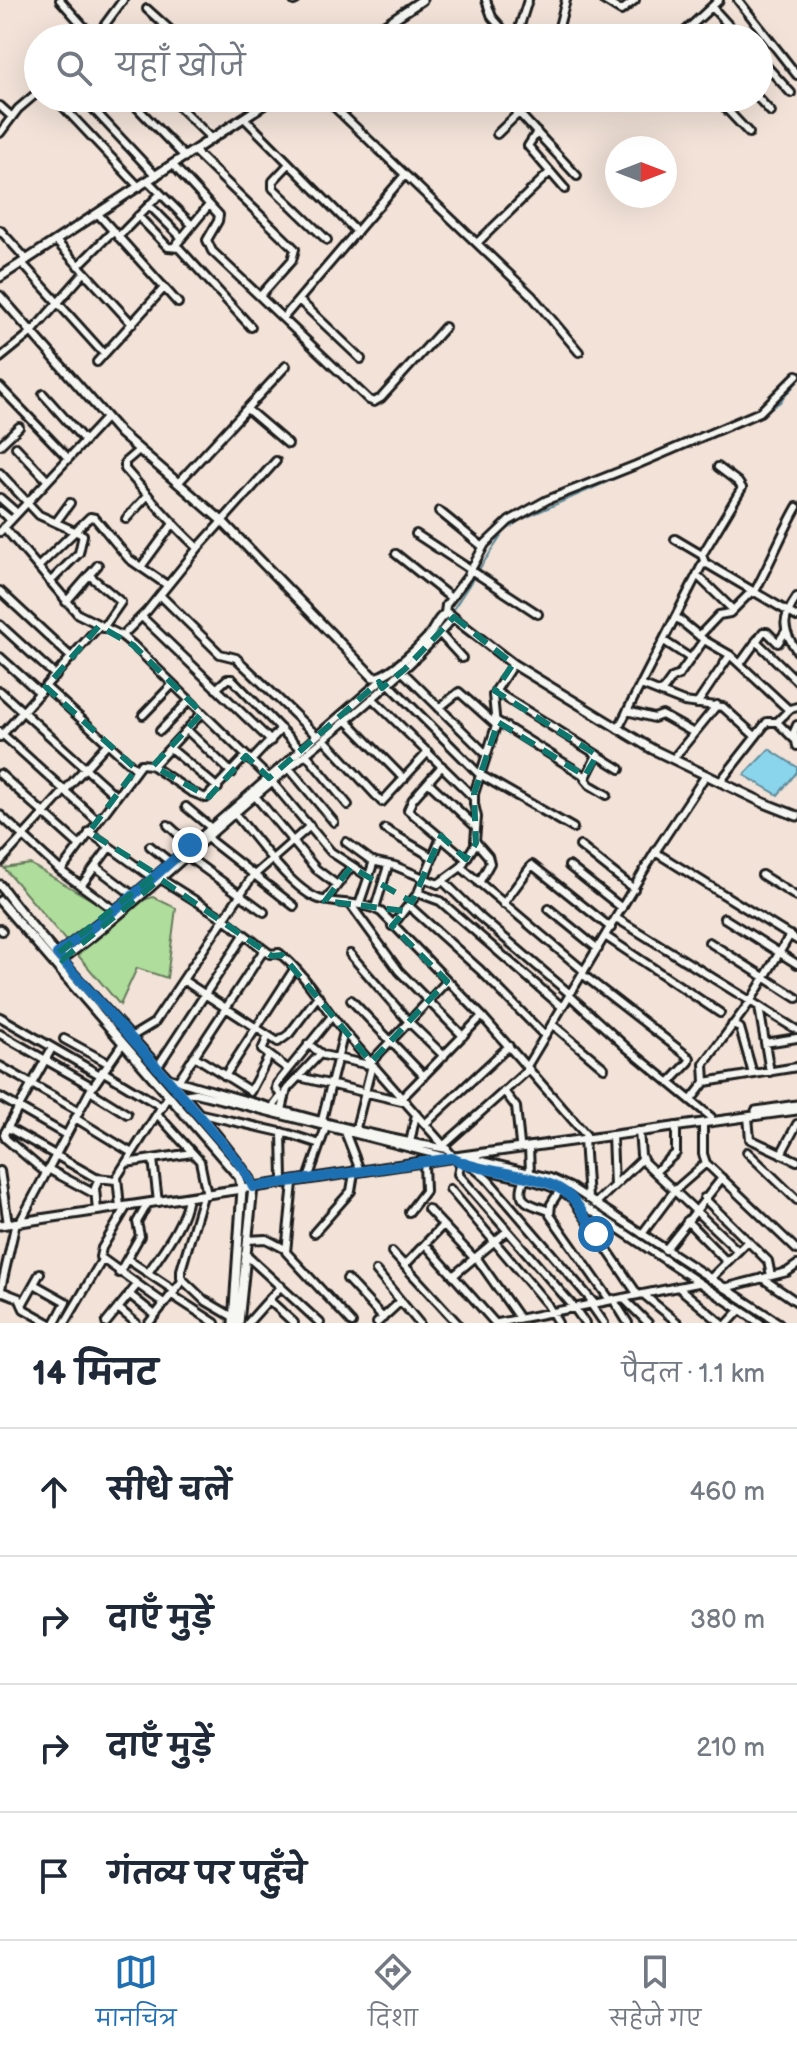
<!DOCTYPE html>
<html lang="hi">
<head>
<meta charset="utf-8">
<style>
  body { margin:0; font-family:"Balsamiq Sans","Playpen Sans Deva",sans-serif; background:#f6f6f7; color:#1f2937 }
  .compass { position:absolute; left:605px; top:136px; width:72px; height:72px; border-radius:50%; background:#fff; box-shadow:0 8px 32px #0002; rotate:90deg }
  .stop { position:absolute; width:24px; height:24px; margin:-18px; border:6px solid #1f6fb2; border-radius:50%; background:#fff }
  .stop.end { background:#1f6fb2; border-color:#fff; box-shadow:0 2px 8px #0008 }
  .list { margin:0; padding:0; list-style:none }
  h2 { display:flex; justify-content:space-between; align-items:center; height:104px; margin:0; padding:0 32px; font-size:34px }
  h2 small { font-size:26px; font-weight:400; color:#747a83 }
  .list li { display:grid; grid-template-columns:52px 1fr auto; gap:24px; align-items:center; box-sizing:border-box; height:128px; padding:0 32px; border-top:2px solid #e0e1e3 }
  .list b { display:block; font-size:30px; white-space:nowrap }
  .list em { font-size:26px; font-style:normal; color:#747a83 }
  .icon { flex:none; width:44px; height:44px; fill:none; stroke:currentColor; stroke-width:2; stroke-linecap:round; stroke-linejoin:round }
  .map { position:relative; flex:none; width:797px; height:1323px; overflow:hidden }
  .search { position:absolute; background:#fff; box-shadow:0 8px 32px #0002; left:24px; right:24px; top:24px; height:88px; display:flex; align-items:center; gap:20px; box-sizing:border-box; padding:0 28px; border-radius:44px; color:#747a83; font-size:30px }
  .sheet { height:616px; background:#fff }
  nav { display:flex; justify-content:space-around; align-items:center; box-sizing:border-box; height:112px; border-top:2px solid #e0e1e3; background:#fff; font-size:22px; color:#747a83 }
  nav a { display:grid; justify-items:center; gap:4px }
  nav .on { color:#1f6fb2 }
  .map>svg:first-child { display:block }
  .green { fill:#afdd9c; stroke:#667c5c; stroke-width:2 }
  .water { fill:#8bd5ec; stroke:#5f8b99; stroke-width:2 }
  .lines { fill:none; stroke-linecap:round; stroke-linejoin:round }
  .stream { stroke:#5f8b99; stroke-width:2 }
  .minor-casing { stroke:#1c1c1c; stroke-width:12 }
  .tertiary-casing { stroke:#1c1c1c; stroke-width:13 }
  .minor { stroke:#f6f6f2; stroke-width:6 }
  .tertiary { stroke:#f6f6f2; stroke-width:7 }
  .route { stroke:#1f6fb2; stroke-width:10 }
  .marked { fill:none; stroke:#0f766e; stroke-width:6; stroke-dasharray:16 10; stroke-linejoin:round }
</style>
</head>
<body>
<div class="map">
<svg width="797" height="1323" viewBox="0 0 797 1323">
  <rect width="100%" height="100%" fill="#f2e2d8"/>
  <filter id="ink" filterUnits="userSpaceOnUse"><feTurbulence type="fractalNoise" baseFrequency=".0125" numOctaves="2"/><feDisplacementMap in="SourceGraphic" scale="16" xChannelSelector="R" yChannelSelector="G"/><feConvolveMatrix kernelMatrix="1 2 1 2 8 2 1 2 1" color-interpolation-filters="sRGB"/></filter>
  <g filter="url(#ink)">
    <!-- green -->
    <path class="green" d="M30 864 109 910 153 897 176 908 167 978 137 968 120 1005 4 868Z"/>
    <!-- water -->
    <path class="water" d="M769 749 797 767V772L778 795 744 775Z"/>
    <g class="lines">
      <!-- stream -->
      <path class="stream" d="M763 413 779 403 797 382
        M478 571 504 532 520 520 754 418
        M452 611 475 576
        M441 627 448 616
        M293 761 391 677
        M0 893 80 988 122 1032
        M132 1046 237 1168
        M472 1161 485 1165
        M567 1189 770 1323
        M239 1294 247 1193"/>
      <!-- minor casing -->
      <g class="minor-casing">
        <path id="minor" d="M60 0 94 38
          M486 0 492 17 510 38
          M603 0 621 11 635 0
          M738 0 797 75
          M294 1 296 0
          M712 7 740 38
          M147 9 179 38
          M690 27 701 38
          M69 36 71 38
          M95 38 123 0
          M516 38 528 0
          M556 38 566 0
          M678 38 719 0
          M759 58 791 93
          M55 98 139 187
          M83 98 156 176
          M128 98 185 157
          M170 98 212 139
          M243 98 256 110
          M325 98 532 296 579 352
          M716 98 749 133
          M758 98 771 112
          M0 106 11 116
          M519 113 577 176
          M244 118 357 232
          M537 132 528 146 565 189
          M0 133 18 109 38 92
          M497 134 534 98
          M194 151 295 249 292 260 261 295
          M289 164 273 181V188L327 240
          M173 165 219 215 218 221 207 240 212 251 369 400 374 402 381 398 445 327
          M148 181 192 225
          M149 205 182 238
          M98 214 178 303
          M138 216 168 247 179 248 251 327
          M0 230 27 260
          M118 237 160 194
          M56 241 132 324
          M477 243 550 172
          M175 246 209 205
          M22 263 104 354
          M78 266 113 231
          M299 300 361 359
          M284 317 404 176
          M0 358 32 332 84 273
          M97 362 164 288
          M0 387 68 458
          M43 394 85 441
          M247 409 288 444
          M0 445 19 427
          M16 447 47 480
          M139 450 125 462V469C149 496 171 524 198 548
          M0 473 39 515 83 535 79 553 50 582
          M179 482 286 366
          M0 498 17 513
          M0 511 11 520
          M439 511 483 547
          M126 519 148 495
          M56 522 70 503
          M4 527 78 614 122 636 133 645 269 778
          M0 532 106 418
          M416 534 538 614
          M675 539 702 555
          M396 554 451 598
          M705 563 702 555 742 488 738 482 718 467
          M38 567 90 517 95 518 129 559 167 585
          M141 567 172 525
          M89 575 121 602 103 628
          M697 575 733 610
          M0 591 72 658
          M754 593C770 564 781 535 797 507
          M160 595 220 654 236 658 317 736
          M797 597C782 619 781 628 797 651
          M66 602 98 565
          M445 613 446 605 467 577 485 544 509 521 547 500 636 465 760 412 797 375
          M142 617 271 741
          M676 617 704 640 730 655 789 710
          M0 625 56 676
          M440 634 462 658
          M122 636 147 611 198 548 276 461
          M699 636 719 615 730 613 752 591
          M664 641 690 658
          M756 641 797 681
          M0 657 40 693
          M740 664 763 632H767L778 643 786 631
          M402 671 486 754
          M388 683 479 774 573 828
          M641 685 684 702 723 707 755 736
          M46 687 136 769
          M216 689 227 679H232L301 750
          M0 691 116 796
          M495 691 620 769
          M661 693 672 678 679 675 704 640
          M372 698 474 798
          M697 704 730 655
          M439 708 459 692 496 725
          M627 711 654 718 662 715 694 733
          M143 715 173 684
          M346 720 404 779
          M497 721 585 776
          M777 722 790 709 797 707
          M797 725 794 732 797 746
          M618 729 702 565 707 564 797 617
          M187 730 232 773
          M160 731 189 701
          M0 732 98 821
          M0 737 99 626
          M324 739 382 802 428 752
          M170 748 218 788
          M306 754 348 805
          M597 755 585 779 590 785 607 795
          M673 759 717 705
          M251 761 281 729
          M153 766 202 713
          M442 766 413 799 408 810 466 859
          M289 768 334 822
          M0 774 79 845
          M272 782 331 852 369 877
          M428 782 476 827
          M720 782 767 722H777L794 739
          M255 796 316 869 337 885
          M186 807 210 827
          M235 814C255 837 291 889 319 899 339 905 362 901 381 912L482 1016 586 1135
          M0 815 61 871 114 910
          M168 825 190 845
          M385 829 432 857
          M89 832 153 878
          M207 838 294 906
          M346 842 372 861 395 866 438 884 461 867 476 843
          M150 846 170 862
          M580 846 634 889
          M655 852 797 940
          M187 856 264 912
          M0 862 107 744
          M569 866 622 908
          M96 867 133 895
          M461 867 584 971
          M61 871 141 764 151 765 191 792 206 798 246 756
          M762 875 797 897
          M161 879 223 918 270 954 279 953C307 975 323 1007 346 1034 380 1074 416 1114 451 1154
          M444 882 480 917 570 994
          M479 883 490 863 488 856 475 841 477 817 474 804V794L496 726 493 695 513 664
          M81 886 109 848
          M418 893 440 901 562 1007
          M326 900 351 867
          M503 904 532 865 611 928
          M351 905 399 971 463 1036
          M359 905 374 861
          M409 906 480 970 545 1036
          M375 908 388 866
          M549 909 598 949
          M616 918 797 1030
          M724 918 797 964
          M392 926 418 893 441 837
          M0 929 2 931
          M605 936 720 1013
          M709 942 797 998
          M57 954 129 899 379 682
          M350 954 409 1022 444 1056
          M62 960C128 911 187 854 249 801 319 742 394 687 454 617
          M582 974 690 1058 689 1062 670 1082
          M183 980 278 1042 289 1034 318 996
          M569 995 627 1048 711 1117
          M351 1000 424 1076
          M759 1007 770 1072
          M0 1017 100 1075
          M552 1024 604 1068
          M732 1025 740 1028 753 1074
          M0 1034 93 1087
          M268 1036 262 1050 288 1069
          M131 1037 154 1023 252 877 310 826
          M64 1039 108 1063
          M765 1043 797 1038
          M308 1044 323 1055 374 1066
          M194 1056 250 1091
          M371 1062 447 981
          M0 1066 79 1111
          M158 1066 244 935
          M527 1066 655 852 706 775
          M102 1071 162 1107
          M225 1076 295 968
          M299 1077 406 1102
          M168 1078C260 1104 352 1133 447 1149
          M178 1081 264 950
          M705 1082 704 1064 750 1002 790 935
          M90 1091 127 1114
          M504 1091 516 1107 520 1144
          M250 1092 269 1056
          M182 1095 196 1093 442 1156
          M0 1097 66 1135
          M402 1098 482 1016
          M691 1100 705 1082 797 1067
          M272 1108 281 1096 276 1088 277 1084 332 1016
          M282 1110 287 1089 320 1054
          M197 1113 289 1134 320 1144
          M157 1114 200 1161 207 1195
          M748 1117 750 1139 797 1161
          M75 1118 132 1153
          M322 1120 344 1032
          M703 1123V1154L706 1163 797 1250
          M425 1124 509 1046
          M8 1128 96 1178 116 1180
          M356 1128 372 1065
          M639 1131 641 1155 644 1162 738 1251
          M282 1132 283 1180
          M345 1132 359 1168
          M612 1135 614 1186
          M584 1139 588 1199
          M410 1143 416 1114
          M443 1146 529 1069
          M529 1147 530 1173
          M747 1152 797 1200
          M781 1154 797 1124
          M462 1156 550 1178 572 1188 779 1323
          M453 1158C487 1176 528 1174 563 1192L760 1323
          M153 1159 158 1202
          M461 1162 458 1174 573 1306 585 1323
          M126 1163 192 1153
          M474 1168 488 1180 593 1302
          M48 1169 95 1194
          M0 1171 8 1224
          M655 1172 676 1153V1126
          M46 1173 6 1139 4 1134 52 1048
          M309 1176 326 1127
          M525 1178C514 1203 529 1203 549 1211
          M293 1183 286 1252 352 1323
          M450 1189 547 1304 558 1323
          M560 1190 551 1204 550 1215 610 1300
          M203 1196 181 1270V1278L204 1300 233 1317
          M704 1198 768 1261 771 1276
          M574 1201 638 1295
          M595 1204 642 1159
          M127 1206 102 1248 100 1257 165 1304
          M120 1207 117 1177 169 1095
          M428 1209 474 1258
          M97 1211 95 1188 99 1179
          M409 1212 425 1191 424 1163
          M687 1221 727 1262
          M20 1222 90 1091 123 1043
          M314 1233 351 1191 354 1173
          M642 1234 674 1191 706 1163
          M247 1240 266 1239 285 1249
          M425 1244 495 1323
          M665 1250 722 1178
          M392 1252 457 1323
          M245 1254 320 1323
          M476 1257 519 1318
          M127 1259 175 1291
          M405 1265 443 1225
          M376 1271 419 1323
          M119 1273 140 1236 137 1222 148 1203
          M148 1273C163 1250 184 1225 188 1197
          M453 1276 507 1231
          M762 1278 797 1302
          M347 1279 383 1318
          M710 1279 748 1241
          M34 1284 66 1302 55 1323
          M678 1287 721 1323
          M724 1288 787 1272 797 1265
          M1 1291 19 1298 24 1309 49 1323
          M0 1293 16 1222
          M129 1294 155 1315
          M643 1294 678 1323
          M172 1295 215 1323
          M623 1298 648 1323
          M613 1299 628 1323
          M269 1300 294 1323
          M590 1303 604 1323
          M22 1305 40 1273
          M118 1308 136 1323
          M65 1323 102 1260
          M106 1323 137 1285
          M149 1323 182 1281
          M248 1323 281 1286
          M377 1323 401 1301
          M498 1323 698 1283
          M728 1323 740 1310"/>
      </g>
      <!-- tertiary casing -->
      <g class="tertiary-casing">
        <path id="tertiary" d="M365 38 422 0
          M0 277 274 98
          M0 296 120 433 222 521 373 677C387 679 418 648 428 637 435 628 438 617 447 613L513 664 652 749 764 803 797 816
          M0 885C76 988 175 1074 250 1179L253 1187 239 1323
          M0 901 239 1177 242 1189 233 1323
          M756 1111 797 1105
          M0 1225 462 1156 797 1110"/>
      </g>
      <!-- minor -->
      <use href="#minor" class="minor"/>
      <!-- tertiary -->
      <use href="#tertiary" class="tertiary"/>
    </g>
  </g>
  <g class="lines" filter="url(#ink)">
    <!-- route -->
    <path class="route" d="M190 845 129 899 57 954C106 1011 157 1065 205 1123 221 1143 243 1163 253 1187L452 1158C486 1176 544 1171 571 1197 581 1207 588 1223 596 1234"/>
  </g>
  <!-- marked area -->
  <path class="marked" d="M454 617 513 664 495 691 597 755 585 776 498 722 474 794 476 843 466 859 441 836 412 902 351 867 325 901 405 911 392 926 447 981 371 1062 282 955 272 956 160 879 62 960 57 954 156 874 89 832 136 769 46 687 99 626 133 645 202 713 153 766 209 797 246 756 269 778 379 682 382 688 405 669Z"/>
</svg>
<svg class="compass" viewBox="-18 -18 36 36"><path d="M0-13l5 13h-10z" fill="#e53935"/><path d="M0 13l5-13h-10z" fill="#747a83"/></svg>
<div class="stop" style="left:596px;top:1234px"></div>
<div class="stop end" style="left:190px;top:845px"></div>
<div class="search"><svg class="icon" aria-label="search" viewBox="0 0 24 24"><circle cx="10" cy="10" r="6"/><path d="M15 15l6 6"/></svg>यहाँ खोजें</div>
</div>
<section class="sheet">
<h2>14 मिनट<small>पैदल · 1.1 km</small></h2>
<ul class="list">
<li><svg class="icon" aria-label="ahead" viewBox="0 0 24 24"><path d="M12 20V5M6 11l6-6 6 6"/></svg><div><b>सीधे चलें</b></div><em>460 m</em></li>
<li><svg class="icon" aria-label="right" viewBox="0 0 24 24"><path d="M7 20v-9h11M14 6l5 5-5 5"/></svg><div><b>दाएँ मुड़ें</b></div><em>380 m</em></li>
<li><svg class="icon" aria-label="right" viewBox="0 0 24 24"><path d="M7 20v-9h11M14 6l5 5-5 5"/></svg><div><b>दाएँ मुड़ें</b></div><em>210 m</em></li>
<li><svg class="icon" aria-label="arrive" viewBox="0 0 24 24"><path d="M6 21V4h12l-3 4 3 4H6"/></svg><div><b>गंतव्य पर पहुँचे</b></div></li>
</ul>
</section>
<nav>
<a class="on"><svg class="icon" aria-label="map" viewBox="0 0 24 24"><path d="M3 6l6-2 6 2 6-2v14l-6 2-6-2-6 2zM9 4v14M15 6v14"/></svg>मानचित्र</a>
<a><svg class="icon" aria-label="directions" viewBox="0 0 24 24"><path d="M12 3l9 9-9 9-9-9zM9 14v-3h6M13 9l2 2-2 2"/></svg>दिशा</a>
<a><svg class="icon" aria-label="saved" viewBox="0 0 24 24"><path d="M7 4h10v16l-5-4-5 4z"/></svg>सहेजे गए</a>
</nav>
</body>
</html>
